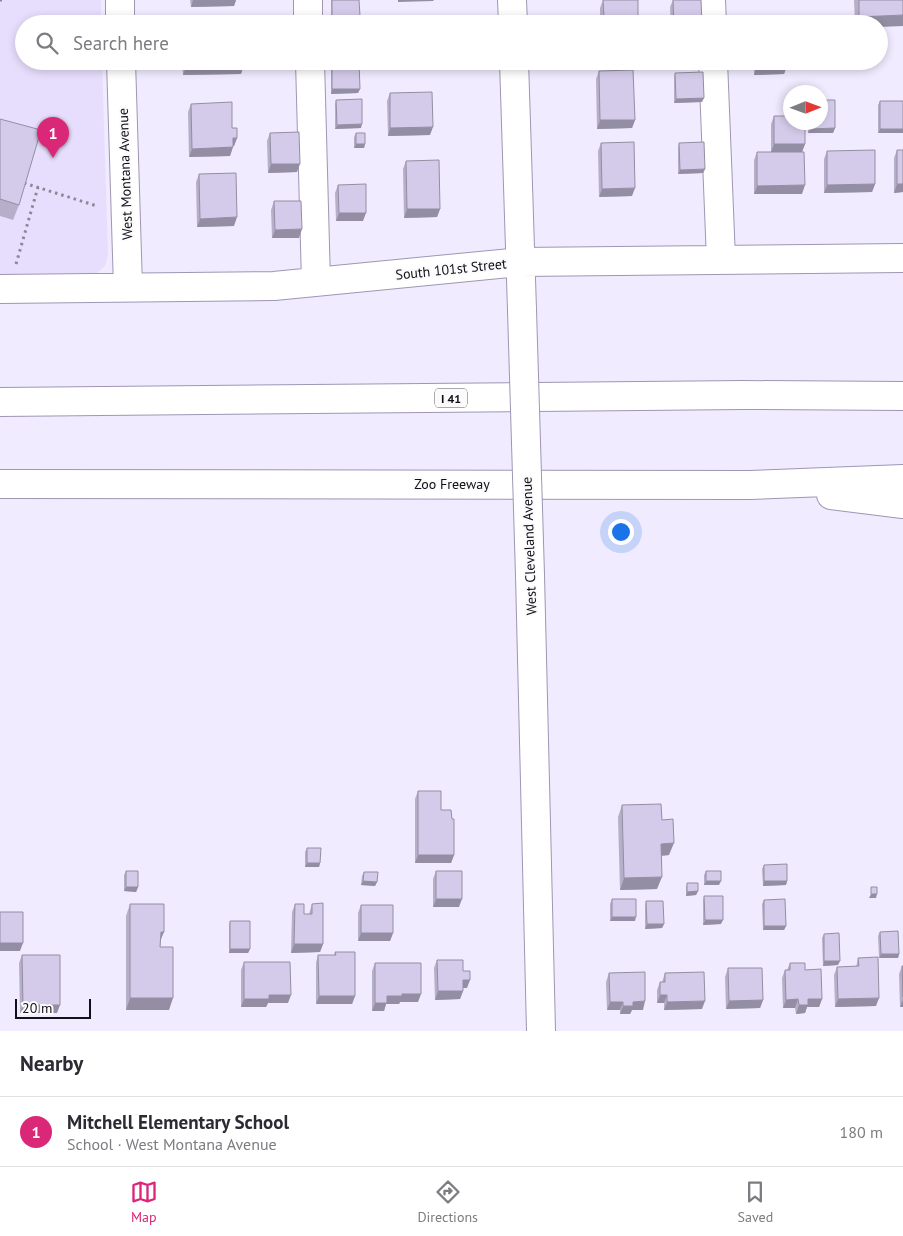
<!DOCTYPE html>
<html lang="en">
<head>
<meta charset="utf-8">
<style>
  body { margin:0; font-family:"PT Sans",sans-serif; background:#f2f2f3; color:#2b2b33 }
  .compass { position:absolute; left:783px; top:85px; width:45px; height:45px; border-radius:50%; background:#fff; box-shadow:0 2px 8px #0003; rotate:89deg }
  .scale { position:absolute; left:15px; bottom:12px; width:76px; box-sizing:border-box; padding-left:5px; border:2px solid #120f19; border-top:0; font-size:14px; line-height:18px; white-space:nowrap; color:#120f19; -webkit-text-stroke:4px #fbfbfb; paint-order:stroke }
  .you { position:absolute; left:620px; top:531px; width:18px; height:18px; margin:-12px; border:4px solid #fff; border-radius:50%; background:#1a73e8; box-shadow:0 0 0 8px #1a73e833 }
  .badge { display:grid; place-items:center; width:32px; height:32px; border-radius:50%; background:#db2777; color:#fff; font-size:16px; font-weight:700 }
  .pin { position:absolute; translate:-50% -41px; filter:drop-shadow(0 1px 2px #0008) }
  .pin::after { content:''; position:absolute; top:26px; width:18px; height:15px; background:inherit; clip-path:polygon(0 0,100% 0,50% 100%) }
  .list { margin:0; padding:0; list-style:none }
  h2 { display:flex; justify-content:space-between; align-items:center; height:65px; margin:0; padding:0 20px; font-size:21px }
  h2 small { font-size:16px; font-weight:400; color:#7c7c81 }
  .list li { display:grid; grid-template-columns:32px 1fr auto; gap:15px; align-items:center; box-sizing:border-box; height:70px; padding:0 20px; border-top:1px solid #e1e1e2 }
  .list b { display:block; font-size:19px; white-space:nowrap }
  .list p { margin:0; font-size:16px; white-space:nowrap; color:#7c7c81 }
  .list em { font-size:16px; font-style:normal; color:#7c7c81 }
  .icon { flex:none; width:28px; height:28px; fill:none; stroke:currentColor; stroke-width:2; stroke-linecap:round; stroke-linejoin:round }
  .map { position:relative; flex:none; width:903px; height:1031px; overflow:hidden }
  .search { position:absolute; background:#fff; box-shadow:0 2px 8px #0003; left:15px; right:15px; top:15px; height:55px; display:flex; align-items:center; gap:12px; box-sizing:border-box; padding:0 18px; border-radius:28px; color:#7c7c81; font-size:19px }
  .sheet { height:135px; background:#fff }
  nav { display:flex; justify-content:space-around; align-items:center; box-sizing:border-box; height:70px; border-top:1px solid #e1e1e2; background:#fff; font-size:14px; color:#7c7c81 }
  nav a { display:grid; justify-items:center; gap:2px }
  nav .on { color:#db2777 }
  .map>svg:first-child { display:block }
  .built { fill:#e7defd }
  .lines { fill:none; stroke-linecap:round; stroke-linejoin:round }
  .minor-casing { stroke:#9f96b3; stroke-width:30 }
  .highway-casing { stroke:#9f96b3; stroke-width:30 }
  .path { stroke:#8b8796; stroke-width:3; stroke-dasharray:2.5 4; stroke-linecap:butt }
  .minor { stroke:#fff; stroke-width:28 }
  .highway { stroke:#fff; stroke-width:28 }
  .minor-bridge-casing { stroke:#9f96b3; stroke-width:30; stroke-linecap:butt }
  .minor-bridge { stroke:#fff; stroke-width:28 }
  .wall { fill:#b6afc9 }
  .shaded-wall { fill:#948ea4 }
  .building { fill:#d4cbea; stroke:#948ea4 }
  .labels { text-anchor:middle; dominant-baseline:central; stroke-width:4; stroke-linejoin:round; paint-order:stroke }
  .shield { fill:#fbfbfb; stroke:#58565d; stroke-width:1 }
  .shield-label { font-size:12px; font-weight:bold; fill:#120f19 }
  .street-label { font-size:14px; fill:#120f19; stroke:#fbfbfb }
</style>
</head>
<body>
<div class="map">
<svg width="903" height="1031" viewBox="0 0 903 1031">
  <rect width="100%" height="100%" fill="#f0ebfe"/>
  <!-- built -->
  <path class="built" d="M0 0H101V24H24V61H102L108 255 105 266 97 273 88 277 0 278Z"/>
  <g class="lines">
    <!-- minor casing -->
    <g class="minor-casing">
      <path id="minor" d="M120 0V24
        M308 0V24
        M512 0 513 24
        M711 0 712 24
        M121 61 128 287
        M310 61 316 282
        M514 61 522 310
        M713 61 721 260
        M0 289 274 286 520 262 903 258
        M530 575 541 1031"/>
    </g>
    <!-- highway casing -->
    <g class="highway-casing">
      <path id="highway" d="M0 402 744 395 903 396
        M0 484 750 485 903 479
        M831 495 903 504"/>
    </g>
    <!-- path -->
    <path class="path" d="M0 0H2
      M24 183 97 206
      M16 264 38 187"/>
    <!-- minor -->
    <use href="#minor" class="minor"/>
    <!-- highway -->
    <use href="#highway" class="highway"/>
    <!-- minor-bridge casing -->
    <g class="minor-bridge-casing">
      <path id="minor-bridge" d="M522 310 530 575"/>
    </g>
    <!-- minor-bridge -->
    <use href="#minor-bridge" class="minor-bridge"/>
  </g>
  <!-- wall -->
  <path class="wall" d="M190 0H236L234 6 191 7Z
    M331 0H359L358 20 331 21Z
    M603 0 638 24H597L599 17H600V8Z
    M673 0H701L702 24H671L670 7Z
    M854 0H903L879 24H855Z
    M182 61H244L241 74 183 75Z
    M754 61H787V66L784 74 754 75Z
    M332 63 360 89 358 93 331 94V67Z
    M599 71 635 120 632 128 597 129 596 79Z
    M675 73 702 102 674 103V77Z
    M390 93 430 135 388 136 387 101Z
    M336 100 361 128 335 129V104Z
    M880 101H903L878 133V105Z
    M191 104 232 128 237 138 234 146H233L230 156 189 157 188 112Z
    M774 116 805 144 802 152V194H754V160L757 152H771V124Z
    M0 119 19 205 13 220 0 216Z
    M808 122H820L835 128 833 133H808Z
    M270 133 297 172 268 173 267 141Z
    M356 133 365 144 364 148H354V137Z
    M601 143 632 196 599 197 598 151Z
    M679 143 705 169 703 173 678 174V147Z
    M897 150H903V192L894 193V158Z
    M827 151 875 184 872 192 824 193V159Z
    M406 161 440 209 437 217 404 218 403 169Z
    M199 174 234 226 197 227 196 182Z
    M338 185 363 221H336L335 193Z
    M274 201 299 238H272L271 210Z
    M418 791 452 819 454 855 451 863H415V799Z
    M622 805 662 820 669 855 661 856 657 889 620 890 618 817Z
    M307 848 320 863 319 867H305V852Z
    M764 865 787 881 786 885 763 886 762 869Z
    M126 871 138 887 136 892 124 891V875Z
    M436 871 459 907H433V879Z
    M706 871 719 885H704V875Z
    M364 872 377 882 375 886 361 885 362 876Z
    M687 883 698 891 696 895 686 896V888Z
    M704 896 721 924 703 925V900Z
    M612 899 635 921H610V904Z
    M764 900 786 926 784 930H763L762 904Z
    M646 901 664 924 662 928 645 929V906Z
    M130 904 161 940 160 947 169 1010H126V916Z
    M295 904 304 914H309L312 904 323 944 320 952 291 953 292 912Z
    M361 905 393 933 390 941H358V913Z
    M230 921 250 949 248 953H229V925Z
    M880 932 899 954 898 958H879L878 936Z
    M824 934 838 965 823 966 822 938Z
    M335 952 355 996 352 1004H316V963L318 955H334Z
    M22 955 57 1013H20L19 963Z
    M858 958 876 1006 835 1007 834 975 837 967H856Z
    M437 960 463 971 467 988H463V991L460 999 435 1000 434 968Z
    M244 962 288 1003H268L266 1007H241V970Z
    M375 963 418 1002H400L399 1004H386L384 1011H372V971Z
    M790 963 805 970 822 999 819 1007H807L805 1013 796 1014 795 1008H783L782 978 785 970H787Z
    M902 966H903V1007H900L899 974Z
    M728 968 763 1000 760 1008 726 1009 725 977Z
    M609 973 643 1010H632L630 1014H620V1010H607L606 982Z
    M665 973 702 1009 664 1010V1003H657V990L660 982H662Z"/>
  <!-- shaded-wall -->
  <path class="shaded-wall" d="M193 0H236L234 6 191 7Z
    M398 0H434L433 1 398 2Z
    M903 15V26L879 27V24H857L859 17Z
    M360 16 358 20 331 21 332 17Z
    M386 61H410L386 62Z
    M244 65 241 74 183 75 186 67Z
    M757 66H787L784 74 754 75Z
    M332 89H360L358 93 331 94Z
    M704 98 702 102 674 103 676 99Z
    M600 120H635L632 128 597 129Z
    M362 124 361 128 335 129 337 125Z
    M433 127 430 135 388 136 390 128Z
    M835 128 833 133H808L810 129Z
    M880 129H903V133H878Z
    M233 138H237L234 146H230Z
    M356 144H365L364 148H354Z
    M774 144H805L802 152H771Z
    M233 147 230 156 189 157 192 149Z
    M271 164H300L297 172 268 173Z
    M705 169 703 173 678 174 680 170Z
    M875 184 872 192 824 193 827 185Z
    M897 184H903V192L894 193Z
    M805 185 802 194H754L757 186Z
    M635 188 632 196 599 197 602 189Z
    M407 209H440L437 217 404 218Z
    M339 213H366L363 221H336Z
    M237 217 234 226 197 227 200 219Z
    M302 229 299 238H272L275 230Z
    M674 843 669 855 657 856 661 844Z
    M418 855H454L451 863H415Z
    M307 863H320L319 867H305Z
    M662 877 657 889 620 890 624 878Z
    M363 881 377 882 375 886 361 885Z
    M706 881H721L719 885H704Z
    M764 881H787L786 885 763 886Z
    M126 887H138L136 892 124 891Z
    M698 891 696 895 686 896 687 892Z
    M871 894H877L876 898H869Z
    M436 899H462L459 907H433Z
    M612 917H636L635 921H610Z
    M705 920H723L721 924 703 925Z
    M647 924H664L662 928 645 929Z
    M764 926H786L784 930H763Z
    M161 932H164L159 944Z
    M361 933H393L390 941H358Z
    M0 943H23L20 951H0Z
    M294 944H323L320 952 291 953Z
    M230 949H250L248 953H229Z
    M881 954H899L898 958H879Z
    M824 961H840L838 965 823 966Z
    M463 980H470L467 988H460Z
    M438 991H463L460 999 435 1000Z
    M402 994H421L418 1002H400L399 1004H386L384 1011H372L375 1003 387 996Z
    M269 995H291L288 1003H268L266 1007H241L244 999Z
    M660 995H667L664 1003H657Z
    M319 996H355L352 1004H316Z
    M130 998H173L169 1010H126Z
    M879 998 876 1006 835 1007 838 999Z
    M798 999 795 1008H783L786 1000Z
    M808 999H822L819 1007H807L805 1013 796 1014 799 1005Z
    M903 999V1007H900Z
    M763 1000 760 1008 726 1009 729 1001Z
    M645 1001 643 1010H632L630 1014H620L623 1006 633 1002Z
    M705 1001 702 1009 664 1010 667 1002Z
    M610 1002H623L620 1010H607Z
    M23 1005H60L57 1013H20Z"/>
  <!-- building -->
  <path class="building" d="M332 0H359L360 16 332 17Z
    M603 0H638V24H600L599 17H604Z
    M673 0H701L702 24H674Z
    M859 0H903V15L859 17Z
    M437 19V24H388V21Z
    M186 61H244V65L186 67Z
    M757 61H787V66H757Z
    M359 62 360 89H332V63Z
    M633 70 635 120H600L599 71Z
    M703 72 704 98 676 99 675 73Z
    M432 92 433 127 390 128V93Z
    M362 99V124L337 125 336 100Z
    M820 100H835V128L810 129V122H820Z
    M880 101H903V129H880Z
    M232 102V128H237V138H233V147L192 149 191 104Z
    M774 116H790V122H805V144H774Z
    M0 119 41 130 19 205 0 199Z
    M299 132 300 164H271L270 133Z
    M356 133H365V144H356Z
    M634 142 635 188 602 189 601 143Z
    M704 142 705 169 680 170 679 143Z
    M875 150V184L827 185V151Z
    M897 150H903V184H897Z
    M757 152H804L805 185 757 186Z
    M439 160 440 209H407L406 161Z
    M236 173 237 217 200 219 199 174Z
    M366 184V213H339L338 185Z
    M274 201H301L302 229 275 230Z
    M418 791H441V810H451L452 819H454V855H418Z
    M661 804 662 820 673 819 674 843 661 844 662 877 624 878 622 805Z
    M307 848H321L320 863H307Z
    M787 864V881H764V865Z
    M126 871H138V887H126Z
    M436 871H462V899H436Z
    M706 871H721V881H706Z
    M364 872H378L377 882 363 881Z
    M687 883H698V891L687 892Z
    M871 887H877V894H871Z
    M704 896H723V920H705Z
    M612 899H636V917H612Z
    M785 899 786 926H764V900Z
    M646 901H663L664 924H647Z
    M323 903V944H294L295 904H304V914H312V904Z
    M130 904H164V932H161L160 947H173V998H130Z
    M361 905H393V933H361Z
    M0 912H23V943H0Z
    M230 921H250V949H230Z
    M898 931 899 954H881L880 932Z
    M839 933 840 961H824V934Z
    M335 952H355V996H319L318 955H336Z
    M22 955H60V1005H23Z
    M878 957 879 998 838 999 837 967 859 966 858 958Z
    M437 960H463V971H470V980H463V991H438Z
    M244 962H290L291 995H269V999H244Z
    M375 963H421V994H402V996H387V1003H375Z
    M790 963H805V970L821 969 822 999H808V1005H799L798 999 786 1000 785 970H790Z
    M902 966H903V997Z
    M728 968H762L763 1000 729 1001Z
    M645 972V1001L633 1002V1006H623V1002H610L609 973Z
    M704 972 705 1001 667 1002V995H660V982H665V973Z"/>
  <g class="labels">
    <!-- shield labels -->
    <rect class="shield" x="435" y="388.5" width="32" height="19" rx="4"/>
    <g class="shield-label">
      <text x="451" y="398">I 41</text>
    </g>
    <!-- street labels -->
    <g class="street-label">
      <text transform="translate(125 174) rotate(-92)">West Montana Avenue</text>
      <text transform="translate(451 269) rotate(-6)">South 101st Street</text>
      <text x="452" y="484">Zoo Freeway</text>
      <text transform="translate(529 546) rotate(-92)">West Cleveland Avenue</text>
    </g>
  </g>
</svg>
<svg class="compass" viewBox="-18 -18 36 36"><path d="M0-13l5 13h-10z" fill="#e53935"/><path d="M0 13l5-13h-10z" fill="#7c7c81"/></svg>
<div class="scale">20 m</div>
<div class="you"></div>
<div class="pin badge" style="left:53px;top:158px">1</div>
<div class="search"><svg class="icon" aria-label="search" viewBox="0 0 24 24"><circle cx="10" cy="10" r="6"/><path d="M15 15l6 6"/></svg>Search here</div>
</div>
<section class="sheet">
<h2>Nearby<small></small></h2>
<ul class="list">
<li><span class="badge">1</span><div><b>Mitchell Elementary School</b><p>School · West Montana Avenue</p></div><em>180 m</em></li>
</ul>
</section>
<nav>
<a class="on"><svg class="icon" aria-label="map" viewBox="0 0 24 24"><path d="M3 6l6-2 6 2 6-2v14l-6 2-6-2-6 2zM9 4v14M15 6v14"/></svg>Map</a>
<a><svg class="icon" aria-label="directions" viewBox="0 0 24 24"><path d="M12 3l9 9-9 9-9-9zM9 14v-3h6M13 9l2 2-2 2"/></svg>Directions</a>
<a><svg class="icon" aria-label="saved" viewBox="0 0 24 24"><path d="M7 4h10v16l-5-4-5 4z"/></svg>Saved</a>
</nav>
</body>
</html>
